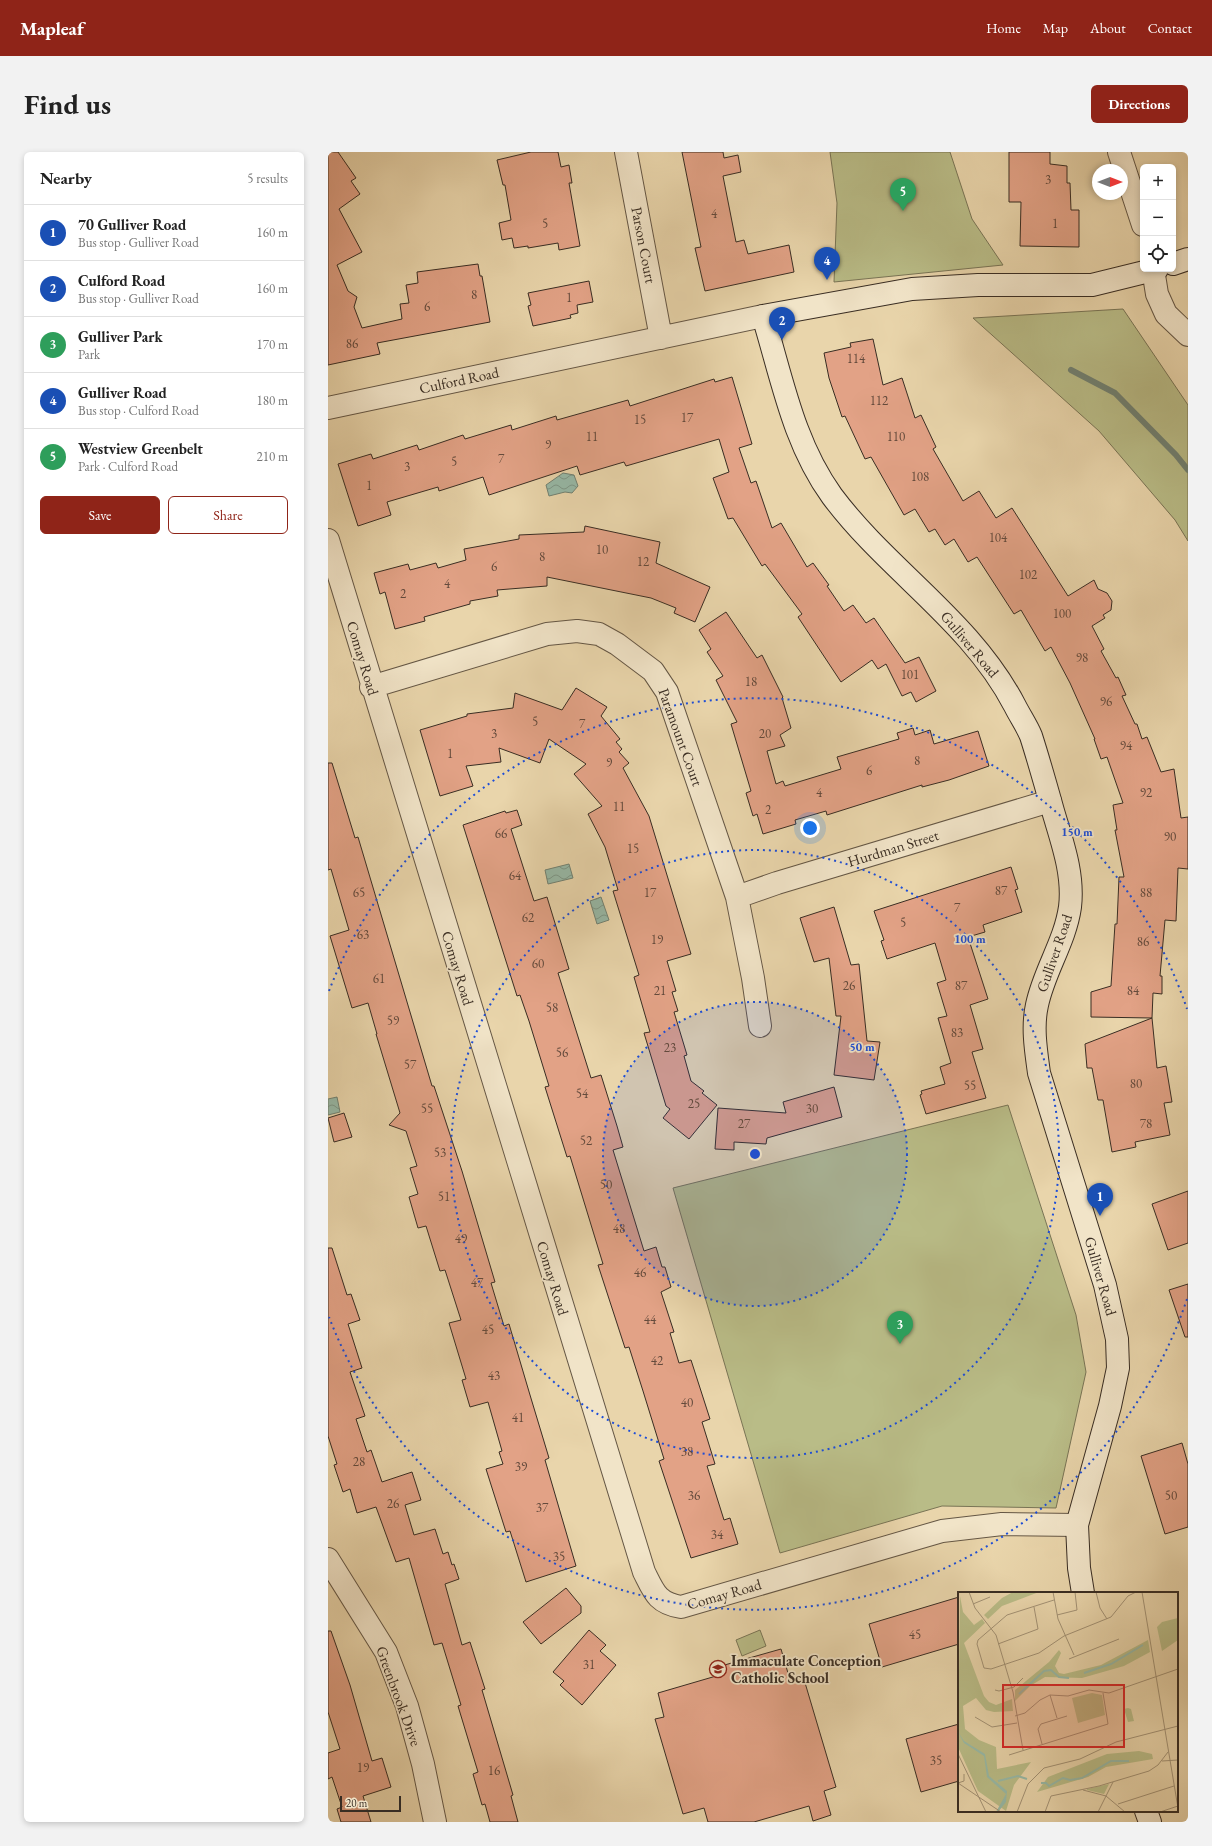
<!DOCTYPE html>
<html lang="en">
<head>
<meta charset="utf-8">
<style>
  body { margin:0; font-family:"EB Garamond",serif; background:#f2f2f2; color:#222 }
  .controls { position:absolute; right:12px; top:12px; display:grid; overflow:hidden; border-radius:6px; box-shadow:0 2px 6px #0003 }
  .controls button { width:36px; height:36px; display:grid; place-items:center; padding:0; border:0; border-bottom:1px solid #e0e0e0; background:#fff; color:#222; font:20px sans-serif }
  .compass { position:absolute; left:764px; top:12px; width:36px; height:36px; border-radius:50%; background:#fff; box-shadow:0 2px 6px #0003; rotate:90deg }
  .scale { position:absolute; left:12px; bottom:10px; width:61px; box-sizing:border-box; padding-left:4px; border:2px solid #392d23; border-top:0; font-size:11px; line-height:14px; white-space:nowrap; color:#392d23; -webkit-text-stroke:3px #f1e4c8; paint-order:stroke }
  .you { position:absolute; left:482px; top:676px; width:14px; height:14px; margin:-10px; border:3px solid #fff; border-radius:50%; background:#1a73e8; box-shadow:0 0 0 6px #1a73e833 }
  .badge { display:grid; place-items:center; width:26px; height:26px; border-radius:50%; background:#8f2418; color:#fff; font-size:13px; font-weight:700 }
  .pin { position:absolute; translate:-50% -33px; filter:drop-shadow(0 1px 2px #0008) }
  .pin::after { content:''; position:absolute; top:21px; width:14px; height:12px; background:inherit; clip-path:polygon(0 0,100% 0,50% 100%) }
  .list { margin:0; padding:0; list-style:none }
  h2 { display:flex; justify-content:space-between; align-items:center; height:52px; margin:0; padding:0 16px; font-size:17px }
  h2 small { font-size:13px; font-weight:400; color:#767676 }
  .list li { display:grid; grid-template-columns:26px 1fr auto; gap:12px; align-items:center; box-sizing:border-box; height:56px; padding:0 16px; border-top:1px solid #e0e0e0 }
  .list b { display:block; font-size:15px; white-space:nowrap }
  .list p { margin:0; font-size:13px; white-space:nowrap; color:#767676 }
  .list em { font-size:13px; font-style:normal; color:#767676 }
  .actions { display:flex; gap:8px; padding:12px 16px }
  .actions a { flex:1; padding:9px 0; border:1px solid #8f2418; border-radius:6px; text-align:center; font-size:14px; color:#8f2418 }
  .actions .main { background:#8f2418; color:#fff }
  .icon { flex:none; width:22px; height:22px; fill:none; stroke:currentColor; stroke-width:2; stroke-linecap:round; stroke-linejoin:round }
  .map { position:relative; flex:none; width:860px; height:1670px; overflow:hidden; border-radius:6px }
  header { display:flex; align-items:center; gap:24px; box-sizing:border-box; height:56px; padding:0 20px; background:#8f2418; color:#fff }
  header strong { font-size:19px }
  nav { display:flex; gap:22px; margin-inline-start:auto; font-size:14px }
  .intro { display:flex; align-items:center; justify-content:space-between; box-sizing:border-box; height:96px; padding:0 24px }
  h1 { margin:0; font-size:28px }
  .button { padding:10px 18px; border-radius:6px; background:#8f2418; color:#fff; font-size:14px; font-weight:700 }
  main { display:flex; gap:24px; padding:0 24px }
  aside { flex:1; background:#fff; border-radius:6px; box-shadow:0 2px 6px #0003 }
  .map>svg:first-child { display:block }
  .park { fill:#b9bc87; stroke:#797455 }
  .water { fill:url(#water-waves); stroke:#718172 }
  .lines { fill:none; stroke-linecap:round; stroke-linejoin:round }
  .stream { stroke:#718172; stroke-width:6 }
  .building { fill:#e2a286; stroke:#392d23 }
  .street-casing { stroke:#655745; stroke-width:24 }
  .secondary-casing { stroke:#392d23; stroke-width:24 }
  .street { stroke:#f1e4c8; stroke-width:22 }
  .secondary { stroke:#f1e4c8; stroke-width:22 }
  .ring { fill:none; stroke:#1d4ed8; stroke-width:2; stroke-dasharray:2 4 }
  .labels { text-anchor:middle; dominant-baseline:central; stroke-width:3.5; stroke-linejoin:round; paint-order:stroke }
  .number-label { font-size:13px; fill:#634a3c }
  .street-label { font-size:15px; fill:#392d23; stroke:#f1e4c8 }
  .poi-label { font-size:15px; font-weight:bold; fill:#392d23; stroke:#f1e4c8; text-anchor:start }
  .inset-river { fill:none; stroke:#97b9a7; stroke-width:2 }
  .inset-road { fill:none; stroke:#a39275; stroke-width:1 }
  .view { fill:#d62828; fill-opacity:0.15; stroke:#d62828; stroke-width:2 }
  .inset-edge { fill:none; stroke:#392d23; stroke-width:2 }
  .centre { fill:#1d4ed8; stroke:#f1e4c8; stroke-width:2 }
  .ring-label { font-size:12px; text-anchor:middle; font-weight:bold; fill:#1d4ed8; stroke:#f1e4c8; stroke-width:3.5; stroke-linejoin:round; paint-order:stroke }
</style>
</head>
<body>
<header>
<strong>Mapleaf</strong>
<nav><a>Home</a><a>Map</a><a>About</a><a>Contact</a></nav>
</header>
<div class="intro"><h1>Find us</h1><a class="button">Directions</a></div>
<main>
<aside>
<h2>Nearby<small>5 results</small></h2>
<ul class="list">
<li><span class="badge" style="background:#1a4fb4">1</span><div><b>70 Gulliver Road</b><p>Bus stop · Gulliver Road</p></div><em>160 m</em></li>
<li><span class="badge" style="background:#1a4fb4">2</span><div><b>Culford Road</b><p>Bus stop · Gulliver Road</p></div><em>160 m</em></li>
<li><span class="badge" style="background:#2e9e5b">3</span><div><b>Gulliver Park</b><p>Park</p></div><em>170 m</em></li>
<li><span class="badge" style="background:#1a4fb4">4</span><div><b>Gulliver Road</b><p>Bus stop · Culford Road</p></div><em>180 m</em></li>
<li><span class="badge" style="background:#2e9e5b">5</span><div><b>Westview Greenbelt</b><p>Park · Culford Road</p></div><em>210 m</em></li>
</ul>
<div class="actions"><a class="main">Save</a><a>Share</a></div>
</aside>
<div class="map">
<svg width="860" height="1670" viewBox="0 0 860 1670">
  <defs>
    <pattern id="water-waves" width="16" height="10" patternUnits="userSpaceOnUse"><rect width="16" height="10" fill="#97b9a7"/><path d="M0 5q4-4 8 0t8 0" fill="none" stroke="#7c9788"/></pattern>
  </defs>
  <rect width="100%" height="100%" fill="#e9d5ab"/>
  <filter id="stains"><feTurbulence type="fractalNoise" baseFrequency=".005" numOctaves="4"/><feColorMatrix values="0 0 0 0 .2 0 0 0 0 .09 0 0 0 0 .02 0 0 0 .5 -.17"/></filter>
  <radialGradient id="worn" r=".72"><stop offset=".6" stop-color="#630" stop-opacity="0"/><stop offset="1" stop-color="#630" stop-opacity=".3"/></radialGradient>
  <!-- park -->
  <path class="park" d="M502 0H622L644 67 675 113 506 130 509 51Z
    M795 157 860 253V389L847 368 771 279 645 166Z
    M680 953 748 1163 758 1220 728 1356 614 1354 452 1401 345 1036Z
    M432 1478 438 1494 414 1504 408 1488Z"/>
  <!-- water -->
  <path class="water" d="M235 321 246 323 250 334 244 341 237 340 221 344 218 333Z
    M241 712 245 726 220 732 217 718Z
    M273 745 281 768 269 772 262 749Z
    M9 945 12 960 0 963V947Z"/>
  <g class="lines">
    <!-- stream -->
    <path class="stream" d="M743 218 787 241 848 303 860 318"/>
  </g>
  <!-- building -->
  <path class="building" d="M0 0H10L28 26 23 29 32 42 11 57 34 100 9 113 20 139 29 145 26 155 34 176 74 167 72 152 81 151 78 133 90 131 89 120 150 112 152 124H154L162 170 49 191 52 202 0 213Z
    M203 0H230L233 15 241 13 244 31H241L252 94 231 98 230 91 200 96V94L186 96 184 86 174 88 171 71 183 68 177 33H175L169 8Z
    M354 0H395L396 6 410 3 413 20 395 24 408 90 416 88 420 102 461 93 466 120 377 139 367 96 373 95Z
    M681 0H722V12L739 14V31H742L743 58H751V95L692 94 693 50H681Z
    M261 129 265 150 249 153 250 161 242 163 243 166 205 174 200 154 203 153 200 141Z
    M545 187 555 233 574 226 587 266 593 263 608 295 605 297 635 349 651 339 668 366 684 356 740 444 766 428 770 437 779 441 784 449 783 458 775 463 777 466 764 474 776 497 773 499 788 526 790 525 798 543 794 544 807 572H809L814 587 819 585 833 620 846 617 853 666 860 665V717L850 716 848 769 837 768 832 824H834V842L825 841 824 866 763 865V840L783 834 787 772H789L791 725H796L787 678H789L785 653 795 651 779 605 773 607 766 587H767L742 531 723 495 717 499 693 458 686 462 649 405 640 410 626 387 617 393 607 377 601 380 587 357 576 363 543 305 537 307 517 264 514 265 501 226 496 201 523 195 522 191Z
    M404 225 424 292 411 296 423 331 428 329 444 376 453 371 479 415 485 411 501 433 499 434 516 459 525 453 538 471 546 466 577 511 591 505 608 539 588 550 583 540 574 544 558 512 550 517 544 508 513 530 470 465 474 462 437 412 434 414 405 366 400 367 385 326 401 320 391 287 298 314 296 310 252 323 249 314 161 343 155 325 111 339 110 335 59 350 63 363 30 374 10 312 43 302 45 307 89 293 91 298 135 283 137 287 183 273 184 278 228 264 229 268 300 248 302 254 386 227 387 230Z
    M257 374 332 390 328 411 382 435 367 470 346 461 348 456 323 446 219 425V434L169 438 170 444 142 449V452L96 465 97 469 67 477 57 440 52 442 46 421 80 412 82 418 108 411 110 416 138 408 136 397 191 387V383L256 380Z
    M398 460 429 506 434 503 455 545 454 546 463 576 452 583 457 594 439 599 448 632 455 629 457 634 513 617 509 605 571 587 569 581 585 576 587 583 602 578 606 592 650 579 661 614 621 628 594 635V633L499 663 498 659 467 668 468 672 435 682 429 662 425 664 418 641 423 639 403 572 409 570 388 528 395 524 379 500 383 497 371 478Z
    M248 536 279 555 273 564 292 587 288 590 294 597 291 600 301 611 295 616 321 664 363 802 339 809 348 839 344 840 350 859 346 860 359 903 356 904 363 929 376 939 374 941 389 953 361 987 335 966 342 957 338 954 316 881 322 880 306 825 311 823 285 739 290 738 277 695 260 662 274 654 246 622 258 612 221 587 212 611 171 596 173 610 138 614 145 634 112 644 92 578 139 564V562L185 556 187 541 234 558Z
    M0 611H4L27 686 30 685 104 934H106L134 1019 167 1130 163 1131 176 1174 181 1172 202 1243 221 1306 217 1308 248 1414 198 1430 182 1379 178 1380 158 1317 175 1312 171 1300 174 1299 160 1250 142 1255 134 1228 138 1227 121 1171 133 1168 117 1118 112 1119 98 1074 90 1076 81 1045 90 1042 82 1016 89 1014 78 979 61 973 72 961 48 882H49L40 851 24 856 2 784 21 778 3 717 0 718Z
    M189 658 194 673 183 677 206 749 219 745 241 817 230 821 263 926 273 923 289 974 295 995 285 998 316 1099 328 1095 334 1115H337L343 1135 333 1140 346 1180 342 1181 351 1211 363 1208 382 1267 374 1270 387 1312 379 1314 396 1368 402 1366 410 1392 363 1406 331 1309 336 1307 315 1239 301 1195 297 1196 270 1113 275 1112 242 1004 239 1005 217 935 221 934 201 869 192 843 189 844 135 673 177 659 178 661Z
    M683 715 690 737 687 738 694 760 655 773 657 780 640 785 660 847 642 853 655 897 644 900 658 946 598 962 592 943 594 942 593 939 617 932 612 915 623 911 610 866 619 864 609 831 618 828 607 791 559 807 553 789 556 788 546 759Z
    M506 755 523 813 531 812 539 889 552 890 546 928 506 923 513 864H508L501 806 486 810 472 766Z
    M824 866 829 916 838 914 844 950 836 951 842 983 807 990 808 995 784 1000 775 948H770L764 916H759L757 892Z
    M506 935 514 965 439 986 438 992 406 990V998L387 997 390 956 458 961 455 950Z
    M16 961 24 985 6 990 0 966Z
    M860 1039V1091L840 1098 824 1052Z
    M0 1096H4L19 1143 23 1142 32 1168 20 1172 34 1216 22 1220 37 1264 28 1267 39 1300 43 1298 54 1330 84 1320 93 1348 77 1353 86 1383 107 1377 115 1402 120 1400 124 1413 126 1412 131 1427 117 1432 134 1493 142 1490 157 1537 154 1538 185 1643 183 1644 190 1670H162L157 1652 154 1653 145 1622 150 1620 130 1554 133 1553 114 1491 106 1493 81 1406 68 1410 48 1355 29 1361 22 1337 15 1340 6 1313 9 1312 0 1284Z
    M860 1132V1185H857L841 1138Z
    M854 1291 860 1312V1375L837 1382 813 1304Z
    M238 1436 253 1454V1461L213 1492 195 1470Z
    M631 1445V1492L554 1515 541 1472Z
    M261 1478 278 1493 272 1499 288 1513 254 1553 232 1533 236 1529 225 1520Z
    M0 1479H3L22 1533 44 1609 54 1606 63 1635 35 1644 43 1670H13L9 1657 14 1655 4 1625 0 1627V1601L12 1597 0 1560Z
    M453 1497 462 1528 475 1524 508 1635 496 1639 503 1663 485 1669 481 1654 426 1670H380L376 1656 355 1662 327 1567 336 1565 330 1541 395 1522 393 1514Z
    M631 1572V1629L593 1640 578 1587Z"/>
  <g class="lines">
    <!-- street casing -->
    <g class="street-casing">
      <path id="street" d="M298 0 333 186
        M791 0 815 73
        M825 117 829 142 838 162 860 183
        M0 256 435 164
        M0 388 316 1420C326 1440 329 1451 353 1455L614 1379 674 1372 749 1373
        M43 535 219 482 249 479 271 482 289 492 325 519 339 540 409 745 425 826 432 874
        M409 745 449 731 722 649
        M0 1407 58 1500 79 1554 95 1612 107 1670"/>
    </g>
    <!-- secondary casing -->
    <g class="secondary-casing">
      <path id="secondary" d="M845 112 860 107
        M755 1441 751 1416 749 1373 782 1254 790 1216 789 1187 777 1133 711 921C708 899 704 875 709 853 716 819 737 790 742 755 746 722 734 690 725 659 718 634 711 609 703 584 699 574 692 564 687 554 643 469 560 419 504 344 465 290 454 226 435 164L584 137 650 133H764L829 117
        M818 1659 822 1670"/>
    </g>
    <!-- street -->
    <use href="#street" class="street"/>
    <!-- secondary -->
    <use href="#secondary" class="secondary"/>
  </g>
  <!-- distance rings -->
  <circle cx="427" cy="1002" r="152" fill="#1d4ed8" fill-opacity=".12"/>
  <g class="ring">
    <circle cx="427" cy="1002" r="152"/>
    <circle cx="427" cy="1002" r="304"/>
    <path d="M859 1147A456 456 0 0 1 1 1165M1 839A456 456 0 0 1 859 857"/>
  </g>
  <!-- icons -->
  <defs>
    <g id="school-ring" transform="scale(0.9)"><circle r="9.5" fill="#f1e4c8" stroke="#8f2418" stroke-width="1.5"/><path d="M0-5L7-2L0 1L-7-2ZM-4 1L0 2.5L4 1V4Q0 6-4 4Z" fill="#8f2418"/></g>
  </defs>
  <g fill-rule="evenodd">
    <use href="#school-ring" x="390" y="1517"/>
  </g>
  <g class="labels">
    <!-- number labels -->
    <g class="number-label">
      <text x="720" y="27">3</text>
      <text x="386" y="61">4</text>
      <text x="217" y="71">5</text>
      <text x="727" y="71">1</text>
      <text x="146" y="142">8</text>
      <text x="241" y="145">1</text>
      <text x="99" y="154">6</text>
      <text x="24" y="191">86</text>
      <text x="528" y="206">114</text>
      <text x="551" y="248">112</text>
      <text x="359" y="265">17</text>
      <text x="312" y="267">15</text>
      <text x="264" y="284">11</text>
      <text x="568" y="284">110</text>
      <text x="220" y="292">9</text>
      <text x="173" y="306">7</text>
      <text x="126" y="309">5</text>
      <text x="79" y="314">3</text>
      <text x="592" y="324">108</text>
      <text x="41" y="333">1</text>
      <text x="670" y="385">104</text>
      <text x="274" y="397">10</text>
      <text x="214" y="404">8</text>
      <text x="315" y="409">12</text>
      <text x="166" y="414">6</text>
      <text x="700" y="422">102</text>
      <text x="119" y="431">4</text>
      <text x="75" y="441">2</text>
      <text x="734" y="461">100</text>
      <text x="754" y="505">98</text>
      <text x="582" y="522">101</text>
      <text x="423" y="529">18</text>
      <text x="778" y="549">96</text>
      <text x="207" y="569">5</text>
      <text x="254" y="571">7</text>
      <text x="166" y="581">3</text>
      <text x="437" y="581">20</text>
      <text x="798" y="593">94</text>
      <text x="122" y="601">1</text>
      <text x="589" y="608">8</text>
      <text x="281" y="610">9</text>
      <text x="541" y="618">6</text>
      <text x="491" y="640">4</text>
      <text x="818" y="640">92</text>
      <text x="291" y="654">11</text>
      <text x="440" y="657">2</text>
      <text x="173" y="681">66</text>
      <text x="842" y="684">90</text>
      <text x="305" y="696">15</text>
      <text x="187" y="723">64</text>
      <text x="673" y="738">87</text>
      <text x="31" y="740">65</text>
      <text x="322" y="740">17</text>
      <text x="818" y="740">88</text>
      <text x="629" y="755">7</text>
      <text x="200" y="765">62</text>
      <text x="575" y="770">5</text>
      <text x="35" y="782">63</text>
      <text x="329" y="787">19</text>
      <text x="815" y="789">86</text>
      <text x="210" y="811">60</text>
      <text x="51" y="826">61</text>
      <text x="521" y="833">26</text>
      <text x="633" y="833">87</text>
      <text x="332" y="838">21</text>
      <text x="805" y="838">84</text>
      <text x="224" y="855">58</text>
      <text x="65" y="868">59</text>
      <text x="629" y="880">83</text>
      <text x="342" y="895">23</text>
      <text x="234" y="900">56</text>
      <text x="82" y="912">57</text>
      <text x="808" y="931">80</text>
      <text x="642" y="933">55</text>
      <text x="254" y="941">54</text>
      <text x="366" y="951">25</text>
      <text x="99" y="956">55</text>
      <text x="484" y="956">30</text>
      <text x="416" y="971">27</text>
      <text x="818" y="971">78</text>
      <text x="258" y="988">52</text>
      <text x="112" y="1000">53</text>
      <text x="278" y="1032">50</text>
      <text x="116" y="1044">51</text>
      <text x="291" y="1076">48</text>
      <text x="133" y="1086">49</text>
      <text x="312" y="1120">46</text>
      <text x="149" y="1130">47</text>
      <text x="322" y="1167">44</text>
      <text x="160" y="1177">45</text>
      <text x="329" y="1208">42</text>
      <text x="166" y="1223">43</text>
      <text x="359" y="1250">40</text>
      <text x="190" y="1265">41</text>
      <text x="359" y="1299">38</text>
      <text x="31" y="1309">28</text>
      <text x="193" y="1314">39</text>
      <text x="366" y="1343">36</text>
      <text x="843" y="1343">50</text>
      <text x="65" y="1351">26</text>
      <text x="214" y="1355">37</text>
      <text x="389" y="1382">34</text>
      <text x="231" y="1404">35</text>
      <text x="587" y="1482">45</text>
      <text x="261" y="1512">31</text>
      <text x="608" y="1608">35</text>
      <text x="35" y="1615">19</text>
      <text x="166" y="1618">16</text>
    </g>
    <!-- street labels -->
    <g class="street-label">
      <text transform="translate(316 93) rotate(79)">Parson Court</text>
      <text transform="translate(131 228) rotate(-12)">Culford Road</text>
      <text transform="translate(642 492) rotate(50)">Gulliver Road</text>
      <text transform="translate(35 506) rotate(73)">Comay Road</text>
      <text transform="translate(353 585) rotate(70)">Paramount Court</text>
      <text transform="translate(565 696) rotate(-17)">Hurdman Street</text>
      <text transform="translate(726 801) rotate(-71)">Gulliver Road</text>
      <text transform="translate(130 816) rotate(73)">Comay Road</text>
      <text transform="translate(773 1124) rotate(74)">Gulliver Road</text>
      <text transform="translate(225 1126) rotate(73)">Comay Road</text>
      <text transform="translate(396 1442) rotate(-16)">Comay Road</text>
      <text transform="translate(71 1544) rotate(70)">Greenbrook Drive</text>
    </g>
    <!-- poi labels -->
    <g class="poi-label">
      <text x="403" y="1508">Immaculate Conception<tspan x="403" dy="17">Catholic School</tspan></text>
    </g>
  </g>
  <!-- overview -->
  <g transform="translate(630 1440)">
    <rect width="220" height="220" fill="#e9d5ab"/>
    <path d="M181 159 194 162 195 167 148 175 130 185 79 200 90 185 149 162Z" fill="#b9bc87"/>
    <path d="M55 0H81L44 14 30 27 26 23 44 6ZM2 4 5 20 16 33 24 27 27 31 6 51 26 104 31 110 38 113 54 107 55 119 36 120 28 118 18 106 5 114 7 137 21 148 38 155 39 177 73 170 56 193 48 219 20 199 0 155ZM220 26V48L204 59 199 35 204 30ZM190 48 192 60 166 74 124 86 87 85 72 94 57 109V98L91 70 101 58 103 61 97 74 101 81 106 82 143 73ZM134 101 144 103 147 123 120 131 114 106ZM170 116 173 117 176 129 170 130 166 117ZM151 192 146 202 129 198V197Z" fill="#b9bc87"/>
    <path d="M0 140 6 149 27 162 31 184 49 199 48 210 40 220H38L48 202 29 185 26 164 6 151Z" fill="#97b9a7"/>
    <path class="inset-river" d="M126 81 153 72 185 53M61 102 86 79 93 78 101 85 111 86M40 189 60 184 69 187M83 191H88L91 194 105 186 112 188 124 186 153 169H171"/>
    <path class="inset-road" d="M11 0 17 16 38 43 55 100 65 158M95 0 100 27 116 63M138 0 142 16 149 27M184 0 220 216M96 8 49 23 20 48 19 52 26 76 33 77 81 61 106 44 153 25 170 4 178 0M15 12 32 5M99 23 119 18 117 0M40 52 80 37 76 15M111 67 161 47M37 98 41 99 56 95 65 86M92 103 99 126M57 124 67 121 82 108 92 103 110 104 131 98 151 101 220 77M17 125 34 135 59 131M84 152 80 137 83 132 109 124M0 162 28 220M51 163 150 132 145 101M204 169 220 168M0 191 43 220M0 191 6 189V182M125 198 148 204 167 220M160 212 216 194M59 220 70 192 86 176 122 167 158 150 220 134M87 220 93 204 141 194 191 179 200 173 210 160M140 220 155 190M202 220 220 214"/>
    <path class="view" d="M45 93H166V155H45Z"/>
    <rect width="220" height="220" class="inset-edge"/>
  </g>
  <circle cx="427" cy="1002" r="6" class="centre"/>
  <g class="ring-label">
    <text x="749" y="684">150 m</text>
    <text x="642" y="791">100 m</text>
    <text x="534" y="899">50 m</text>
  </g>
  <rect width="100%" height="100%" filter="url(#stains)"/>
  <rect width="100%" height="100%" fill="url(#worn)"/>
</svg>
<div class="controls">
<button>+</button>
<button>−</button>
<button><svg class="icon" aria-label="locate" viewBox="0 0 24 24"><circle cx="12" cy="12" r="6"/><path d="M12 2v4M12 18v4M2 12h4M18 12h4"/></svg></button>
</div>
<svg class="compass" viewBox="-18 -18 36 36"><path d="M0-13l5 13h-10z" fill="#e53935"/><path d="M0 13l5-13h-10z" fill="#767676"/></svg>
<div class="scale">20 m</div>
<div class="you"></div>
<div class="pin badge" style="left:772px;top:1064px;background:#1a4fb4">1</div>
<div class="pin badge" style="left:454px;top:188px;background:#1a4fb4">2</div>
<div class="pin badge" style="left:572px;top:1192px;background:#2e9e5b">3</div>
<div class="pin badge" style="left:499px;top:128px;background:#1a4fb4">4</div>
<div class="pin badge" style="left:575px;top:59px;background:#2e9e5b">5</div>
</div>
</main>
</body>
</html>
